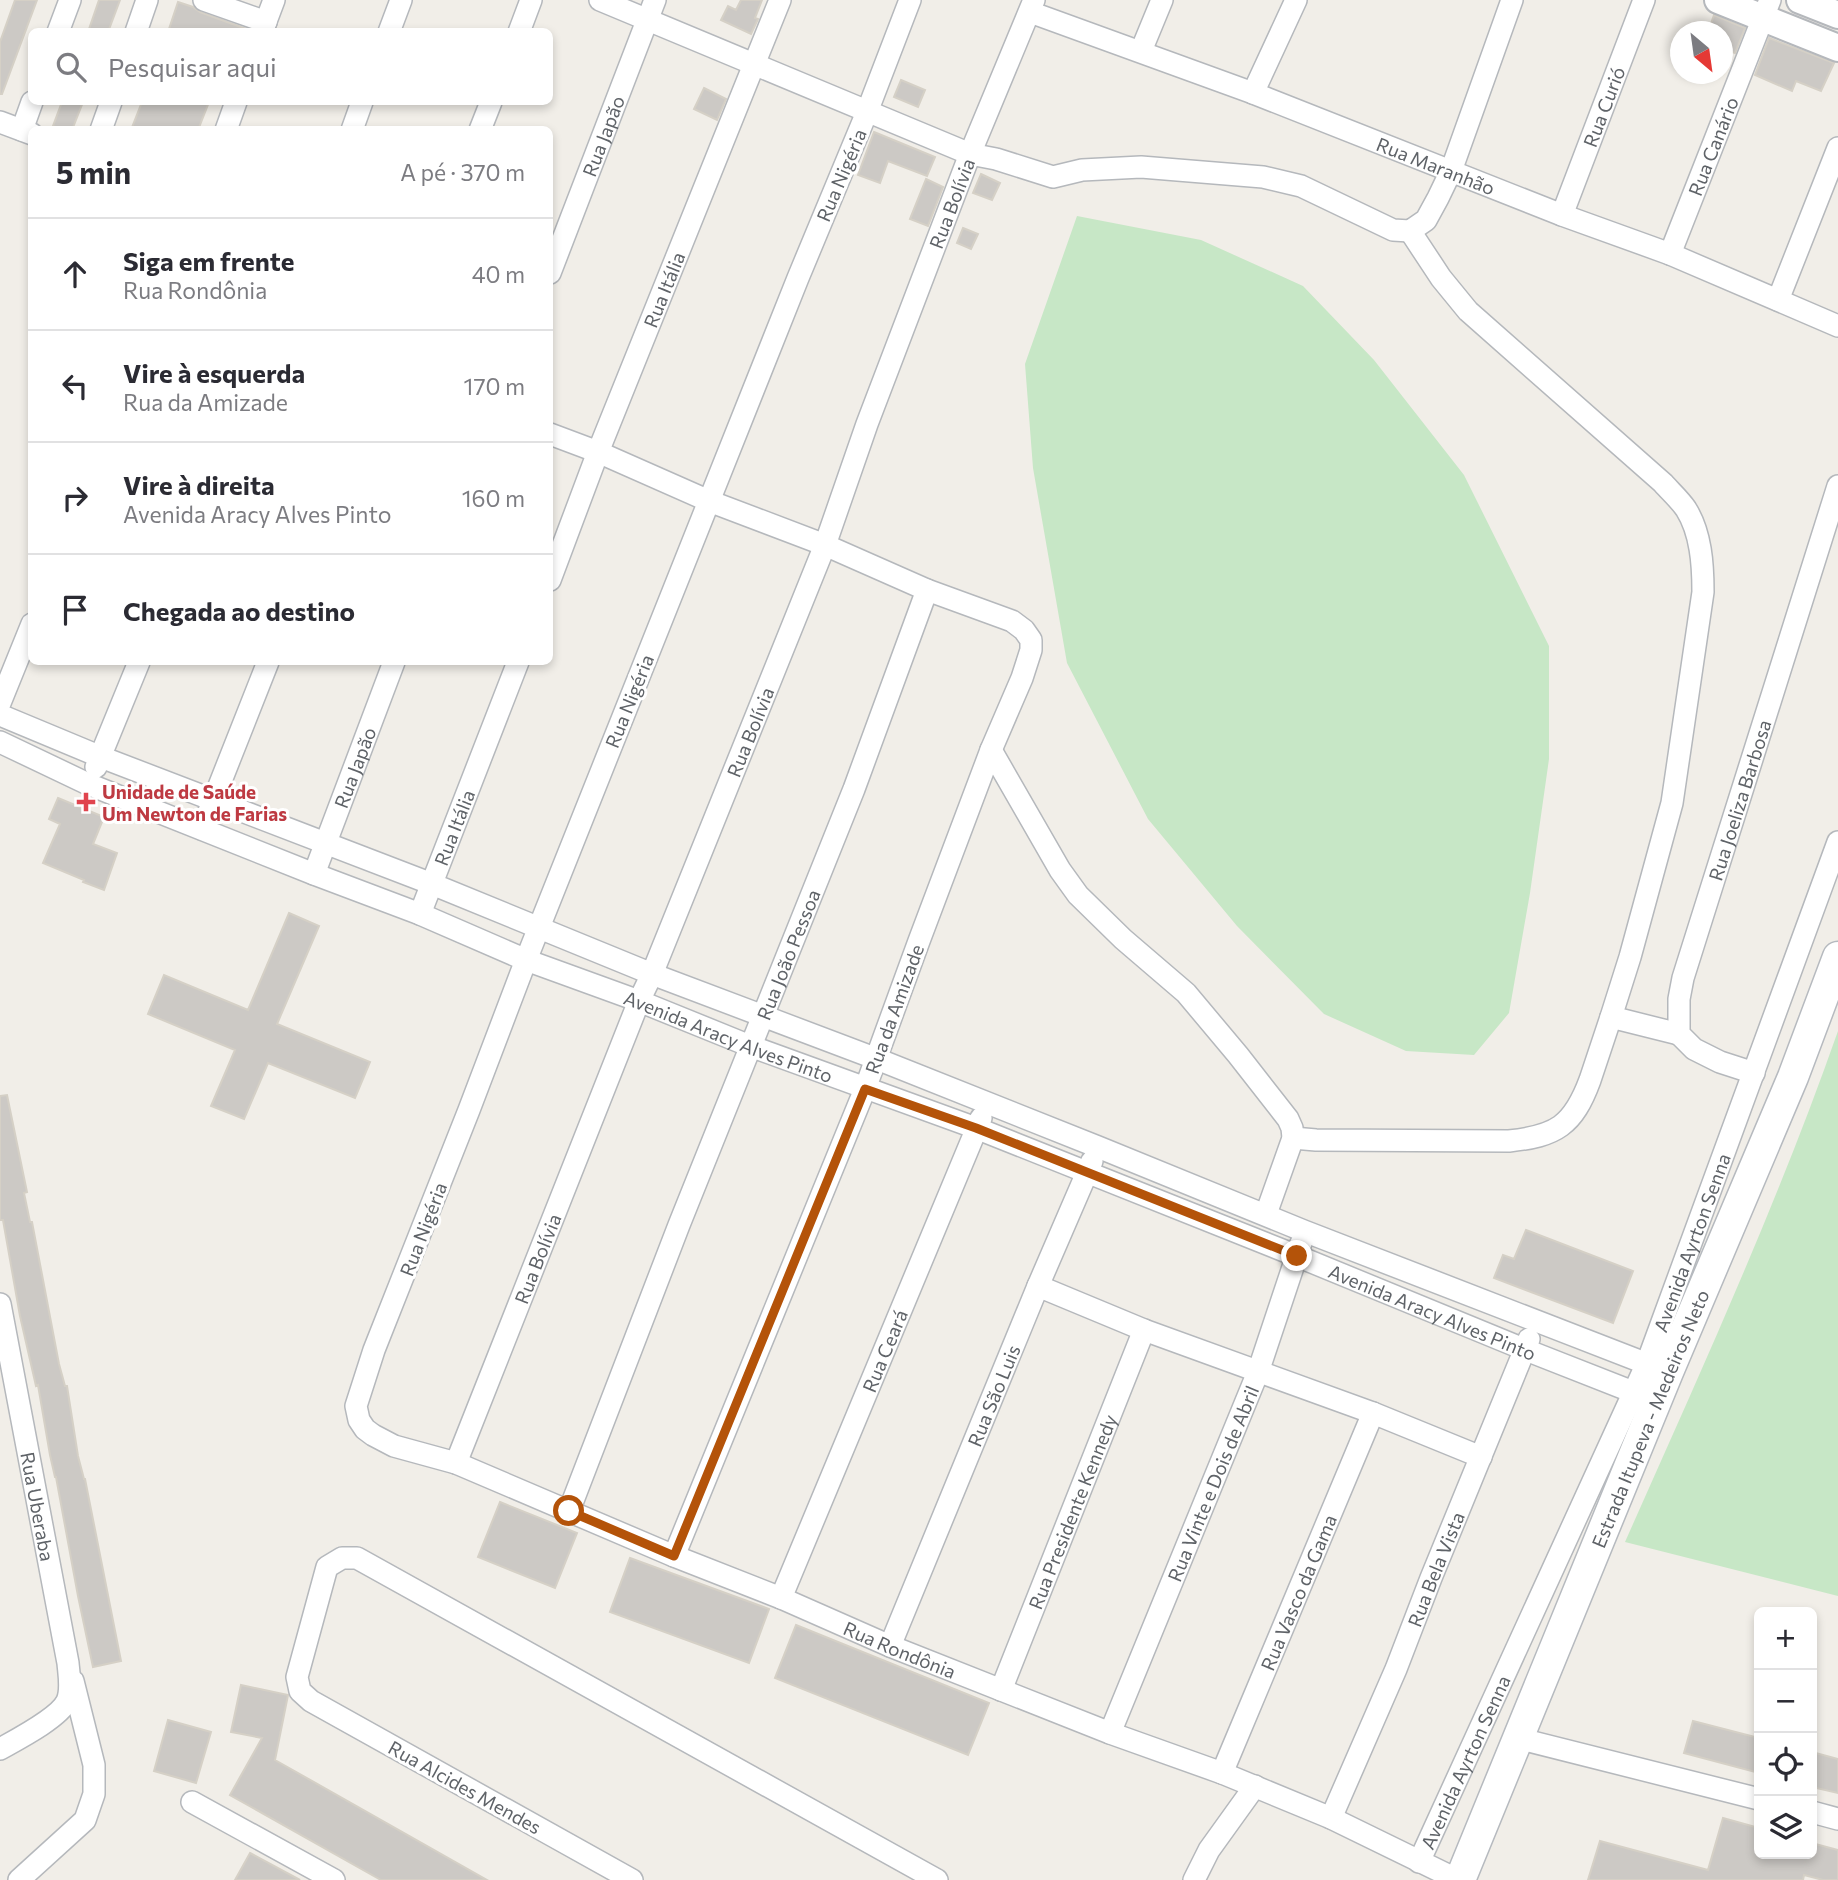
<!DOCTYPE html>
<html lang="pt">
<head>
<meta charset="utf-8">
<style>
  body { margin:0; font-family:Commissioner,sans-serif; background:#f7f7f7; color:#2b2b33 }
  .controls { position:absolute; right:21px; bottom:21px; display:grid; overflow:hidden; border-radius:10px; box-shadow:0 4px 10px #0003 }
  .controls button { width:63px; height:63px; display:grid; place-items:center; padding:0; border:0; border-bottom:2px solid #e1e1e2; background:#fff; color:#2b2b33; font:35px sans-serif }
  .compass { position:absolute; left:1670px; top:21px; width:63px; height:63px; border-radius:50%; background:#fff; box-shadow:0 4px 10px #0003; rotate:151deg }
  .stop { position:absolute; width:21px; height:21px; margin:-16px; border:5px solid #b45309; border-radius:50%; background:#fff }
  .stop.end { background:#b45309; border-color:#fff; box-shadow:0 2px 7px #0008 }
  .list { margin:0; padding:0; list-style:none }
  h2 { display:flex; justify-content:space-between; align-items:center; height:91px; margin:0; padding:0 28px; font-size:30px }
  h2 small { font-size:23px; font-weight:400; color:#7c7c81 }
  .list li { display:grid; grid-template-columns:46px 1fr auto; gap:21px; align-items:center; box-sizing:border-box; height:112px; padding:0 28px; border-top:2px solid #e1e1e2 }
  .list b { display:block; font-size:26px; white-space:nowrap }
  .list p { margin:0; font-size:23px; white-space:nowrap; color:#7c7c81 }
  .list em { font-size:23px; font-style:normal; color:#7c7c81 }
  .icon { flex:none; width:38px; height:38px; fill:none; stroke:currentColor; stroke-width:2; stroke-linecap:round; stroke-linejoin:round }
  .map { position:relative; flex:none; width:1838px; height:1880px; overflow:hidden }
  .search { position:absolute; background:#fff; box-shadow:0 4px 10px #0003; left:28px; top:28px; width:525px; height:77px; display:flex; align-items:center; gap:18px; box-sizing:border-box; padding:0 24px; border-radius:10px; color:#7c7c81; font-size:26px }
  .panel { position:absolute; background:#fff; box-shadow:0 4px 10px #0003; left:28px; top:126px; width:525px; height:539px; border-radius:10px }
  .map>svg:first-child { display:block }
  .green { fill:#c7e7c6 }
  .building { fill:#ccc9c5; stroke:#d5d0c6; stroke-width:2 }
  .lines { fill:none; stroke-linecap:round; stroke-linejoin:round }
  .minor-casing { stroke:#b5b8bc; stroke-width:24 }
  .tertiary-casing { stroke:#b5b8bc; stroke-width:30 }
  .secondary-casing { stroke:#b6babf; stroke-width:33 }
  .minor { stroke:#fff; stroke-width:21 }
  .tertiary { stroke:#fff; stroke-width:26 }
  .secondary { stroke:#fff; stroke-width:30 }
  .route { stroke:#b45309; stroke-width:9 }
  .health-dot { fill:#e0444e; stroke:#fff; stroke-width:2.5 }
  .labels { text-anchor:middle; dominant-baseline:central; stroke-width:6; stroke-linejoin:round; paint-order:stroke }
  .street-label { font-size:19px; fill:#5f6368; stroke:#fff }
  .health-label { font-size:19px; font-weight:bold; fill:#be3a42; stroke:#fff; text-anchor:start }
</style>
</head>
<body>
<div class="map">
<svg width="1838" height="1880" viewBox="0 0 1838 1880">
  <rect width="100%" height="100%" fill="#f1eee8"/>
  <!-- green -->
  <path class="green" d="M1077 216 1201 240 1303 286 1374 360 1464 475 1549 646V759L1530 893 1509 1013 1474 1055 1406 1051 1324 1014 1237 926 1148 819 1067 663 1033 468 1025 364Z
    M1838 1031V1596L1625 1542C1700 1373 1777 1205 1838 1031Z"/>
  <!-- building -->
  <path class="building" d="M15 0H37L2 94H0V42Z
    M99 0H120L108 32H88Z
    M741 0H762L755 18 758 19 751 34 721 20 728 6 736 10Z
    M178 2 193 7 200 12 249 30V32H168Z
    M1714 15 1745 28 1735 53 1723 49V32H1708Z
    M1769 38 1834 63 1821 91 1796 81 1792 91 1755 75Z
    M901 80 925 90 918 107 894 97Z
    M704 88 726 99 717 120 694 109Z
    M62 102H83L72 130H63L53 126Z
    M142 102H209L198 130H131Z
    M874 132 935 157 927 176 888 161 880 183 858 175Z
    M981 174 1000 183 992 200 973 193Z
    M926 179 943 187 928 226 910 219Z
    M963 228 978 234 971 249 957 243Z
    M58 798 104 817 93 844 117 853 104 890 83 882 84 880 43 863 60 824 49 819Z
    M289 913 319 926 277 1024 370 1062 355 1098 268 1063 244 1119 211 1106 235 1050 148 1014 164 975 248 1010Z
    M7 1095 27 1192 24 1193 30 1222H32L59 1364 65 1386H67L78 1456 84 1479H85L121 1661 93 1667 78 1596 56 1477H55L50 1455 38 1385 36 1386 20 1316 3 1220H0V1096Z
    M1526 1230 1633 1271 1613 1323 1494 1278 1503 1255 1514 1259Z
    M500 1502 577 1533 555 1588 478 1557Z
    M630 1558 769 1609 749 1663 610 1612Z
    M796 1625 989 1703 968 1755 775 1678Z
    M241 1685 288 1695 275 1760 487 1880H381L230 1795 262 1738 231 1732Z
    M168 1720 211 1732 196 1783 154 1771Z
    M1693 1721 1759 1738V1773L1684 1753Z
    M1812 1752 1838 1759V1793L1812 1787Z
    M1723 1818 1759 1828V1854H1812V1843L1838 1850V1880H1823L1804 1875 1803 1880H1588L1600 1841 1708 1870Z
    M250 1853 300 1880H235Z"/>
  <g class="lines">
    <!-- minor casing -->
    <g class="minor-casing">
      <g id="minor">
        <path d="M204 0 266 22"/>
        <path d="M600 0 970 154 996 159 1053 177 1082 170 1141 167 1263 177 1301 186 1393 230 1410 231 1426 220 1438 198 1451 171 1512 0"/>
        <path id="s1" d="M910 0 867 112 798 278 526 960 469 1110 374 1350 356 1406 359 1420 365 1429 373 1435 394 1446 456 1463 674 1556 781 1598 890 1646 1110 1733 1222 1773 1331 1818 1458 1880"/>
        <path id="s2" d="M1030 12 1253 93 1562 215 1670 254 1838 326"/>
        <path d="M58 32 70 0"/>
        <path d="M136 32 147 0"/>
        <path d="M262 32 274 0"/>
        <path d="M389 32 401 0"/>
        <path d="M519 32 531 0"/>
        <path d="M1141 51 1162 0"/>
        <path d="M1253 93 1296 0"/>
        <path d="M0 122 32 134"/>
        <path d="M22 130 32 102"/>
        <path d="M101 130 111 102"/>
        <path d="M226 130 236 102"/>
        <path d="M352 130 362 102"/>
        <path d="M480 130 491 102"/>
        <path id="s3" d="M1562 215 1644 0"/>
        <path d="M1410 231 1441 278 1468 311 1663 483C1670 491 1680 500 1686 509 1701 533 1703 564 1703 592L1672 803 1630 957 1611 1017"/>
        <path id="s4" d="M1670 254 1770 0"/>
        <path id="s5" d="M550 273 655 0"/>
        <path d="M1778 300 1838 148"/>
        <path d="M550 434 598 452 709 501 825 545 927 590 1012 621 1024 630 1031 640V650L1022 678 991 750 919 941 865 1089 674 1556"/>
        <path id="s6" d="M550 580 598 452 780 0"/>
        <path d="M0 703 32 624"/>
        <path d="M0 715 101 757 432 884 652 974 877 1059 1098 1147 1304 1231 1668 1372"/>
        <path id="s7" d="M0 742 88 784 314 874 420 914 526 960 639 1001 750 1046 976 1128 1297 1256 1526 1350 1656 1401"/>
        <path d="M991 750 1060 870 1078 895 1123 939 1186 993 1238 1055 1288 1119 1292 1128 1293 1138 1266 1214"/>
        <path d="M96 767 139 662"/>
        <path d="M202 829 268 662"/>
        <path id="s8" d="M314 874 394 662"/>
        <path id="s9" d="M420 914 518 662"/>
        <path id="s10" d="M1754 1073 1720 1062 1694 1049 1679 1034V999L1683 978 1838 486"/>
        <path d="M1293 1138 1316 1140 1509 1141C1556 1136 1573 1126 1590 1080 1597 1059 1604 1038 1611 1017L1679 1034"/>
        <path d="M1038 1286 1144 1330 1373 1413 1481 1457"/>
        <path id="s11" d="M0 1304 68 1663C69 1675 72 1690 67 1701 59 1718 16 1740 0 1749"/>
        <path id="s12" d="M456 1463 639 1001 652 974 825 545 867 424 970 154 1034 0"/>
        <path id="s13" d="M569 1511 679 1225 854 789 927 590"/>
        <path id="s14" d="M781 1598 981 1118"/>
        <path id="s15" d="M890 1646 1038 1286 1092 1161"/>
        <path id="s16" d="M1001 1690 1144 1330"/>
        <path id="s17" d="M1110 1733 1258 1372 1301 1243"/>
        <path d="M1517 1738 1759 1799"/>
        <path id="s18" d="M1222 1773 1373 1413"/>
        <path d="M192 1802 334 1880"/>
        <path d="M1812 1812 1838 1819"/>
        <path id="s19" d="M1331 1818 1396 1669 1431 1578 1529 1339"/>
        <path id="s20" d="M1419 1862 1647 1363 1838 842"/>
        <path d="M19 1880 85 1820 94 1794V1765L73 1681"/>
        <path d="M632 1880 311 1701 300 1691 297 1677 327 1567 342 1558H357L937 1880"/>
        <path d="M1194 1880 1209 1850 1255 1786"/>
      </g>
    </g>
    <!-- tertiary casing -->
    <g class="tertiary-casing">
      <path id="tertiary" d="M1718 0 1838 48
        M1800 0 1838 15"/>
    </g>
    <!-- secondary casing -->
    <g class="secondary-casing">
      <g id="secondary">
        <path id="s21" d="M1460 1880 1668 1372 1793 1077 1838 957"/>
      </g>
    </g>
    <!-- minor -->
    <use href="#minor" class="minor"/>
    <!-- tertiary -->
    <use href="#tertiary" class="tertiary"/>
    <!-- secondary -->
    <use href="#secondary" class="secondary"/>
  </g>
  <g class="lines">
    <!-- route -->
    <path class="route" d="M569 1511 674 1556 865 1089 976 1128 1297 1256"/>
  </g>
  <!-- markers -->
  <path class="health-dot" d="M82.5 791.5h7v7h7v7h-7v7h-7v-7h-7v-7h7z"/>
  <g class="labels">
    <!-- street labels -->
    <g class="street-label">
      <text stroke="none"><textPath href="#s3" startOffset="116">Rua Curió</textPath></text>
      <text stroke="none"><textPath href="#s5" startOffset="147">Rua Japão</textPath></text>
      <text stroke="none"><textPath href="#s4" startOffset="116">Rua Canário</textPath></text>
      <text stroke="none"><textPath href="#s2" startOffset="434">Rua Maranhão</textPath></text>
      <text transform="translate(841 175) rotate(-67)">Rua Nigéria</text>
      <text stroke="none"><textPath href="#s12" startOffset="1354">Rua Bolívia</textPath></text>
      <text stroke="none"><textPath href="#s6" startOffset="312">Rua Itália</textPath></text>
      <text transform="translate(629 701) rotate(-68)">Rua Nigéria</text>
      <text stroke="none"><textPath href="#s12" startOffset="788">Rua Bolívia</textPath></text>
      <text stroke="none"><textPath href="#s8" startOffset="114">Rua Japão</textPath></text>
      <text stroke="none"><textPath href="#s10" startOffset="329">Rua Joeliza Barbosa</textPath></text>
      <text stroke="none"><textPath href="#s9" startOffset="93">Rua Itália</textPath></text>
      <text stroke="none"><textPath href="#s13" startOffset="598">Rua João Pessoa</textPath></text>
      <text transform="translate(894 1009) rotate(-70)">Rua da Amizade</text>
      <text stroke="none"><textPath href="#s7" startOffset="786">Avenida Aracy Alves Pinto</textPath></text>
      <text transform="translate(423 1229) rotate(-69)">Rua Nigéria</text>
      <text stroke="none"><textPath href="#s20" startOffset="677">Avenida Ayrton Senna</textPath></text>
      <text stroke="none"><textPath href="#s12" startOffset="220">Rua Bolívia</textPath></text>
      <text stroke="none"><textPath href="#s7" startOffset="1542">Avenida Aracy Alves Pinto</textPath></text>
      <text stroke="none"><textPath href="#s14" startOffset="268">Rua Ceará</textPath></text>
      <text stroke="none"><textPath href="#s15" startOffset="271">Rua São Luis</textPath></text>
      <text stroke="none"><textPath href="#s21" startOffset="499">Estrada Itupeva - Medeiros Neto</textPath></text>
      <text stroke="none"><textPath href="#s17" startOffset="270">Rua Vinte e Dois de Abril</textPath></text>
      <text stroke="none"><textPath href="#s11" startOffset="206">Rua Uberaba</textPath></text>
      <text stroke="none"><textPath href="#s16" startOffset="192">Rua Presidente Kennedy</textPath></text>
      <text stroke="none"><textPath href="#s19" startOffset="270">Rua Bela Vista</textPath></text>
      <text stroke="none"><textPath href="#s18" startOffset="196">Rua Vasco da Gama</textPath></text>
      <text stroke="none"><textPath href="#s1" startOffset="2116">Rua Rondônia</textPath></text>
      <text stroke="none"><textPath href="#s20" startOffset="110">Avenida Ayrton Senna</textPath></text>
      <text transform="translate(465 1787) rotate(29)">Rua Alcides Mendes</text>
    </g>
    <!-- health labels -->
    <g class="health-label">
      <text x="102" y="791">Unidade de Saúde<tspan x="102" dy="22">Um Newton de Farias</tspan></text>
    </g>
  </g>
</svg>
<div class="controls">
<button>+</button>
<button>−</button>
<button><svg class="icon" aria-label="locate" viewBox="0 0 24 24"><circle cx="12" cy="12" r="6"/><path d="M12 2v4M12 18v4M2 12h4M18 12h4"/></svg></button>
<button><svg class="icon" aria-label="layers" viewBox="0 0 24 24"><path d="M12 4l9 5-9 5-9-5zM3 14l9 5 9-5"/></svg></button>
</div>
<svg class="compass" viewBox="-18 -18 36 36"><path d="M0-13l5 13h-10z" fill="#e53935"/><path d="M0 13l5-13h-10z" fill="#7c7c81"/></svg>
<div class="stop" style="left:569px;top:1511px"></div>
<div class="stop end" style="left:1297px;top:1256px"></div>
<div class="search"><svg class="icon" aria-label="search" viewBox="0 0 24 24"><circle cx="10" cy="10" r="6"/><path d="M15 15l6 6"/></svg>Pesquisar aqui</div>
<section class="panel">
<h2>5 min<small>A pé · 370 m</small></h2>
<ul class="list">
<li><svg class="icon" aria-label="ahead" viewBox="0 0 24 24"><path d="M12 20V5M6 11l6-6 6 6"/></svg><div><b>Siga em frente</b><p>Rua Rondônia</p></div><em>40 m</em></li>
<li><svg class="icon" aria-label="left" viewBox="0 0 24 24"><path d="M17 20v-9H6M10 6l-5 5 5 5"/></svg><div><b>Vire à esquerda</b><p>Rua da Amizade</p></div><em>170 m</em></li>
<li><svg class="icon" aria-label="right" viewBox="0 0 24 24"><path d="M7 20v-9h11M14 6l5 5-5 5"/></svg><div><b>Vire à direita</b><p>Avenida Aracy Alves Pinto</p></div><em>160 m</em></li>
<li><svg class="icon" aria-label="arrive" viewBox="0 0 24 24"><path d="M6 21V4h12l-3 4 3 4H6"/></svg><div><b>Chegada ao destino</b></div></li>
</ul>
</section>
</div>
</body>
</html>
